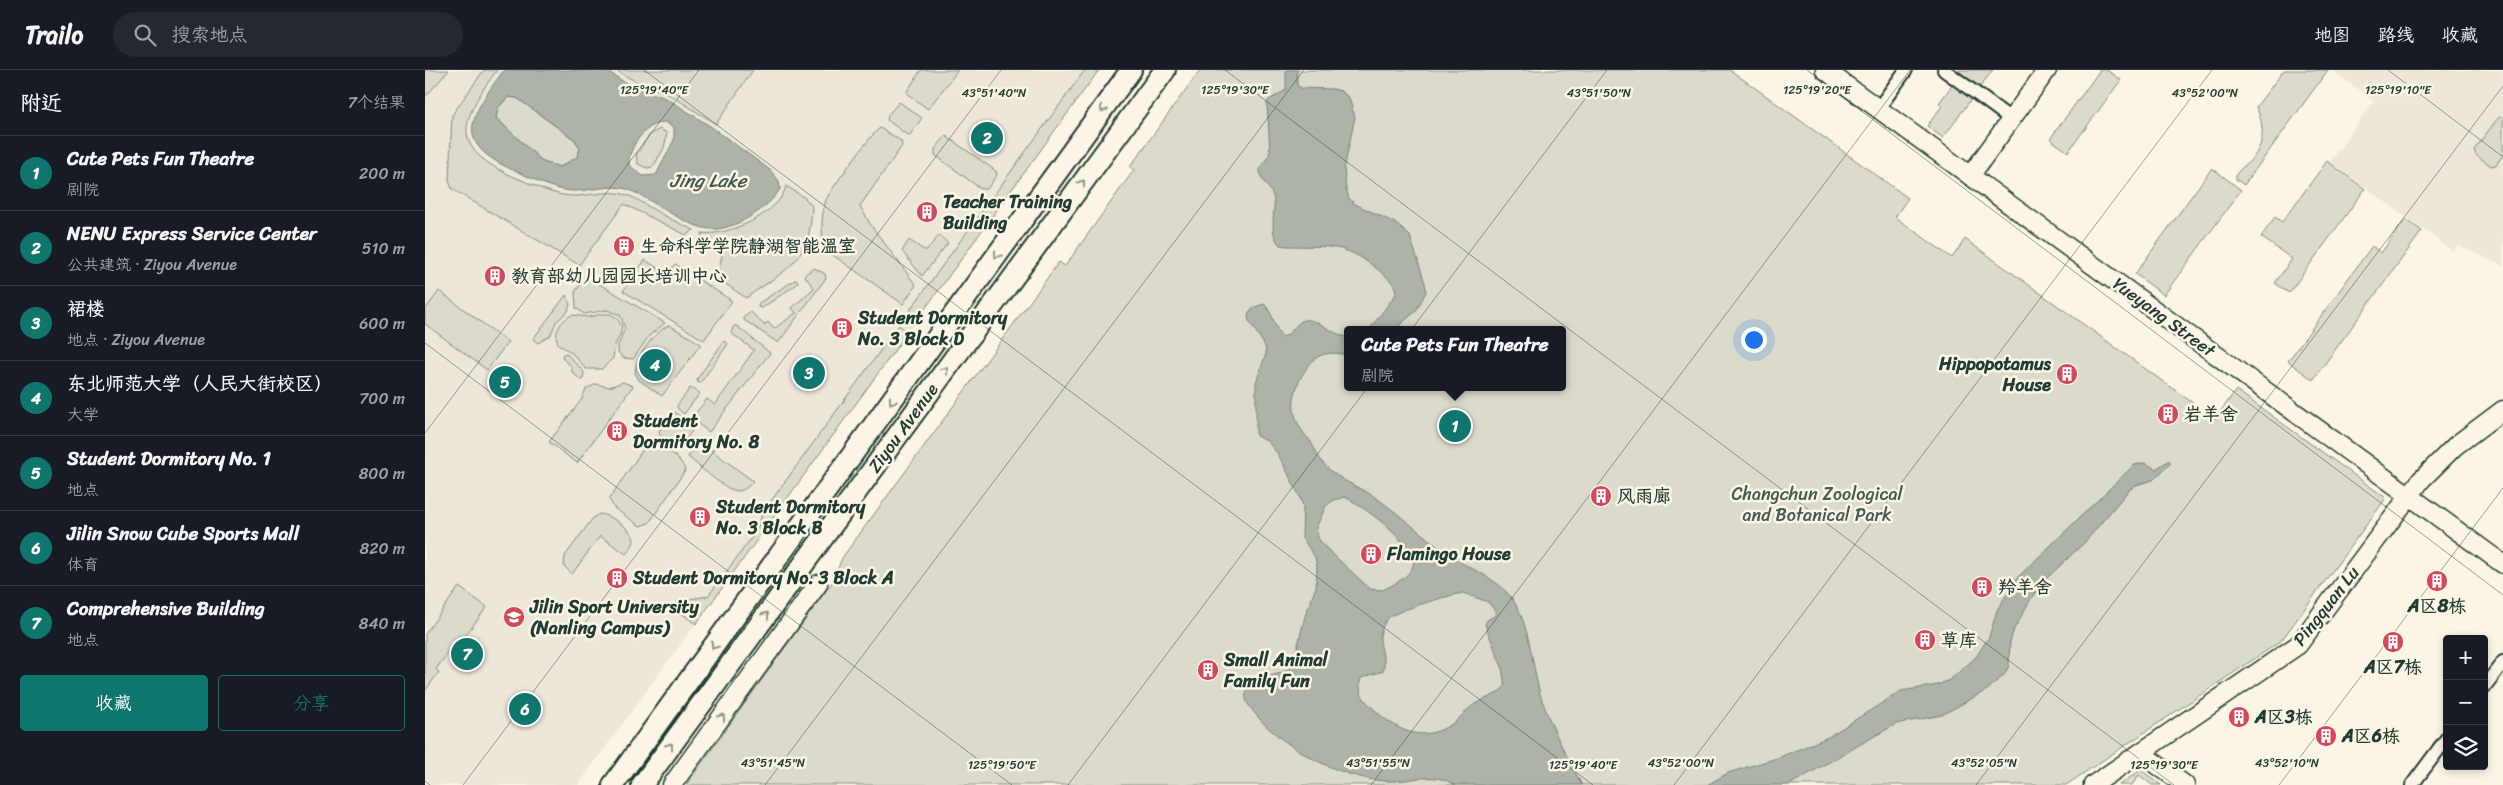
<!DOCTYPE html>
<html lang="zh">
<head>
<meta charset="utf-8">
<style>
  body { margin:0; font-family:Sriracha,"LXGW WenKai TC",sans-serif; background:#242831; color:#f1f3f6 }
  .controls { position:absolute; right:15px; bottom:15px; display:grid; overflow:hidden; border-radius:5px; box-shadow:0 2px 8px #0003 }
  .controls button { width:45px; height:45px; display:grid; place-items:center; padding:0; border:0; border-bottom:1px solid #363941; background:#171b24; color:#f1f3f6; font:25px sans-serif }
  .you { position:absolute; left:1328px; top:269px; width:18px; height:18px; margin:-12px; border:4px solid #fff; border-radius:50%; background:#1a73e8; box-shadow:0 0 0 8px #1a73e833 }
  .badge { display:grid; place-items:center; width:32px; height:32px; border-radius:50%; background:#0f766e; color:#fff; font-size:16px; font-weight:700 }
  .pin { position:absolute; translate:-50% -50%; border:2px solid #fff; box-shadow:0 1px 5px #0006 }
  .popup { position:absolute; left:919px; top:256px; width:222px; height:65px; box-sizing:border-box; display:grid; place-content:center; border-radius:5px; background:#171b24; filter:drop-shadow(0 1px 4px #0005); font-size:16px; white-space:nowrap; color:#9ea1a6 }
  .popup b { font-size:19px; color:#f1f3f6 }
  .popup::after { content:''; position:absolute; left:50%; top:100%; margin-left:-10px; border:10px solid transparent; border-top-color:#171b24 }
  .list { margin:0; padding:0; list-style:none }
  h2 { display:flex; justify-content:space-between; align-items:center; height:65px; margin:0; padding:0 20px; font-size:21px }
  h2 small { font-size:16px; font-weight:400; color:#9ea1a6 }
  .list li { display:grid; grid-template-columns:32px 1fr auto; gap:15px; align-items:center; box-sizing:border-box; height:75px; padding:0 20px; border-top:1px solid #363941 }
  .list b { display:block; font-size:19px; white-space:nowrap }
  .list p { margin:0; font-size:16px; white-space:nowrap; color:#9ea1a6 }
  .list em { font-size:16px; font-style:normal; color:#9ea1a6 }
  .actions { display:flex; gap:10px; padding:15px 20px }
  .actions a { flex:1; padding:11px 0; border:1px solid #0f766e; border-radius:5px; text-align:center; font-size:18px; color:#0f766e }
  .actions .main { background:#0f766e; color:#fff }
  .icon { flex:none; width:28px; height:28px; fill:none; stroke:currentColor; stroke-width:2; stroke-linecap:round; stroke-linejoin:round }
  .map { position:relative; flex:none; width:2078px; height:715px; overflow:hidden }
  header { display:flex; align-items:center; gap:30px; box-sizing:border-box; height:70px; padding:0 25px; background:#171b24; border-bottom:1px solid #363941 }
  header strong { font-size:24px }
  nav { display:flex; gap:28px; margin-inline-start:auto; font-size:18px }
  .search { width:350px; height:45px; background:#242831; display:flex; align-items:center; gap:12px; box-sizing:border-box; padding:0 18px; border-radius:28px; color:#9ea1a6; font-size:19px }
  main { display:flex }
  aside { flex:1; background:#171b24 }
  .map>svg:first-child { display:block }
  .built { fill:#ece7d8 }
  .green { fill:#dcdacc; stroke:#7e8c80; fill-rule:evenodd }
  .water { fill:#aeb3a7; stroke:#758479; fill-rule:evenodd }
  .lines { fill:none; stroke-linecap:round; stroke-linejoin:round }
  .street-casing { stroke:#1f3d34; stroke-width:16 }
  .secondary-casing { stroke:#1f3d34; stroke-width:21 }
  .primary-casing { stroke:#1f3d34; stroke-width:24 }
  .street { stroke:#fcf5e5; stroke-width:12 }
  .secondary { stroke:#fcf5e5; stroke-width:18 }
  .primary { stroke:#fcf5e5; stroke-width:20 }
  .oneway { stroke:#8e998c }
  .ticks { fill:none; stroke:#1f3d34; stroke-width:1; stroke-opacity:0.45 }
  .labels { text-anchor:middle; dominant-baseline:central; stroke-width:5; stroke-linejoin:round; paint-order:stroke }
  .poi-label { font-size:18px; font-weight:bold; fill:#1f3d34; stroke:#fcf5e5; text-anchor:start }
  .street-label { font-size:18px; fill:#1f3d34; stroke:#fcf5e5 }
  .park-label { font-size:18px; fill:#455c52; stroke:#fcf5e5 }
  .water-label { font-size:19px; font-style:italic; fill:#435a51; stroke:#fcf5e5 }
  .ticks-label { font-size:12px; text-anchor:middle; fill:#1f3d34; stroke:#fcf5e5; stroke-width:5; stroke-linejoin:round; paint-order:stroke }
</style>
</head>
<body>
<header>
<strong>Trailo</strong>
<div class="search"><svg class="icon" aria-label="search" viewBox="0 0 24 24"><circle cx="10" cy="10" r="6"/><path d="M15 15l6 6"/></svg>搜索地点</div>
<nav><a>地图</a><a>路线</a><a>收藏</a></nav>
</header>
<main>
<aside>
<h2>附近<small>7个结果</small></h2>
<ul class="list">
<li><span class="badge">1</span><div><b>Cute Pets Fun Theatre</b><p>剧院</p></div><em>200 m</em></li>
<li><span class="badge">2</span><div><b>NENU Express Service Center</b><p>公共建筑 · Ziyou Avenue</p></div><em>510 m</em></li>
<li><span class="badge">3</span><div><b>裙楼</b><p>地点 · Ziyou Avenue</p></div><em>600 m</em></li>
<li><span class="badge">4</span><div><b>东北师范大学（人民大街校区）</b><p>大学</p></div><em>700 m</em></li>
<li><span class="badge">5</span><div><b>Student Dormitory No. 1</b><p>地点</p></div><em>800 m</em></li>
<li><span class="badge">6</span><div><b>Jilin Snow Cube Sports Mall</b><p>体育</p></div><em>820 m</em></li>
<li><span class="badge">7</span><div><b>Comprehensive Building</b><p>地点</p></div><em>840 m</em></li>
</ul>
<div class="actions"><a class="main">收藏</a><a>分享</a></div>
</aside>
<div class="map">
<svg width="2078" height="715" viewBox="0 0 2078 715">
  <rect width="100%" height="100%" fill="#fcf5e5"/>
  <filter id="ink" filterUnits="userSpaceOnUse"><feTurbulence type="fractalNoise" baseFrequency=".02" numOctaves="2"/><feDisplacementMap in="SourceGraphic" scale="10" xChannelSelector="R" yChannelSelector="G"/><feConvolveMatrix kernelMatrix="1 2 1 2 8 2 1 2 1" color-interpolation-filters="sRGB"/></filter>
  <g filter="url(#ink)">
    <!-- built -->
    <path class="built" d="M0 0H674L153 715H0Z
      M1907 0H2078V196L2033 175 2028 181 1905 92 1949 31Z"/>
    <!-- green -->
    <path class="green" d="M0 0H24L0 27Z
      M59 0H72C32 54 25 80 94 109 111 116 130 126 148 126 165 126 182 120 198 124 209 126 218 134 228 139 241 147 255 154 269 160L261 165 199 134 154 195 27 119 24 110 27 45Z
      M190 0H328L291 54 245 25 212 12Z
      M496 0H533L503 39 481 23Z
      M660 0H674L494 247 485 240Z
      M775 0H1305L1483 128 1470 147 1527 188 1540 169 1790 349 1811 320 1961 428 1856 571 1641 715H261L408 511 417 488 634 192 640 196 709 100 705 97ZM922 260H1138V317H922Z
      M1532 0H1568L1555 17Z
      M1675 0H1682L1696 10 1643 82 1625 69Z
      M1859 0H1903L1819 115 1811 109V105C1814 99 1820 96 1825 91 1840 76 1840 55 1831 37Z
      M1528 14 1547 28 1518 68 1502 56 1517 36 1514 33Z
      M83 27 92 28 150 70 155 79 152 87 135 97 118 92 71 48 73 38Z
      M474 32 497 48 485 65 481 64 462 50 463 45Z
      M2078 47V85L2071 95 2066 96 2051 85 2049 80 2073 48Z
      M455 58 476 71 477 76 435 136 445 154 491 215 478 234 402 181C395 169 396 143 401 130 406 119 446 64 455 58Z
      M235 59 242 63 239 78 228 97 222 98 213 94 211 85 225 64Z
      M521 66 571 101 572 105 562 119H556L510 85V79Z
      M1902 91 1940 119 1864 223 1850 213 1867 189 1836 167 1850 147 1857 152Z
      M1787 98 1816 120 1739 225 1710 204Z
      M361 116 380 128 387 136C385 194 363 197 321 228L295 210 293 207 297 184 276 171 277 163C302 167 356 143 361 116Z
      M1981 149 1997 161 1888 310 1863 291 1947 176 1956 183Z
      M514 165 523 173 497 206 477 181 484 170 499 180H502Z
      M220 190 242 204 250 194 307 231 279 270 198 221Z
      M389 198 400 204 401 208 353 273 319 250V247L326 242 339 255 343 252 349 259 371 243 367 238 389 218 379 205Z
      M161 206 240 253 224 266 208 289 198 288 193 282V275L200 258 195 245 182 240 159 244 151 238 150 222Z
      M370 210 373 211 372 214 337 238 333 237 334 233Z
      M14 221 83 272 62 300 0 254V240Z
      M141 225 145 234 143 241 131 252 125 266 113 273 108 269Z
      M178 244H186L192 248 197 256 195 265 190 275 188 288 177 299H161L147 283 134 275C127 263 136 250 147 245L163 247Z
      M244 255 276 274 237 326 214 310 210 303C212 284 228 264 244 255Z
      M474 255 483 262 271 554 248 537 253 531 283 526 331 462 338 442Z
      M309 256H312L345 283 284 362 266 349 282 329 290 335 329 280 306 263Z
      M299 271 303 274 276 312 273 313 272 309Z
      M141 283 159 302 158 309 156 310 147 302V297L138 289 137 285Z
      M198 312 208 316 152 393 124 372 157 329 161 319 171 314 184 317Z
      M265 318 275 323 259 344 253 339 252 336Z
      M249 342 256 347 251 354 258 359 264 352 270 357 253 380 237 368 234 363 236 357Z
      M274 371 328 411C324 416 319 421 312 421 300 420 273 395 263 387Z
      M226 374C237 374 259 390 260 401L224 453 215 456 189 438 184 429 219 378Z
      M174 444C184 444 208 459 209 470 209 475 204 480 201 484L175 466 147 504 139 496 140 486 168 448Z
      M34 517 62 537 34 574 31 572 11 599 14 602 0 621V564Z
      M1716 700 1736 715H1727L1714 705 1707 715H1694Z"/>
    <!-- water -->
    <path class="water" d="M79 0H181L199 12 243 29 288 58 345 100 354 111 355 119C344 138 313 157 292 159 265 162 227 128 202 119 185 114 166 121 149 121 130 121 111 110 95 103 27 75 42 50 79 0ZM83 27 92 28 150 70 155 79 152 87 135 97 118 92 71 48 73 38ZM240 52 249 57V70L231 105 218 106 204 95C202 78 222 52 240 52Z
      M861 0H872V15L876 18 908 19 916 21 924 28 930 47 919 99 921 119 924 128 930 134 970 153 985 166 1000 213 1001 222 991 241 969 260H944L971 224C971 214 964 209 957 203 920 172 907 177 861 176L855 175C842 162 852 141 848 126 845 117 835 110 835 101 835 94 844 89 845 81L842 33 844 30 861 20Z
      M839 234C849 243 848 258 858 267 867 264 870 253 879 250 890 247 909 265 922 267V285C902 281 890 283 879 302 867 322 864 342 878 362 880 366 885 369 887 374 894 386 894 391 906 401 920 413 939 419 954 430 981 449 1005 473 1032 490 1051 502 1071 508 1085 526 1107 554 1106 600 1118 633 1128 661 1143 689 1157 715H1030C1008 700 983 713 959 711 916 708 860 679 832 646 825 637 815 628 825 616 835 604 856 608 868 595L880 546 891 517 892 497 890 487 877 468 878 436 875 427 853 384 842 371 831 366V312L841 284 840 276 823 249 824 242 830 237ZM920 427C947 443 974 462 989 490 988 506 971 513 958 520L945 519 900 477 893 468 891 458 901 436 909 430ZM1038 523 1063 532 1071 542V545L1062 550 1060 555 1077 597 1080 616C1072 626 1061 627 1050 634 1043 638 1037 646 1030 652 1000 673 976 664 951 641 940 631 932 624 936 608L958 601C962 590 954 577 955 566 956 560 959 552 963 548 973 540 1024 525 1038 523Z
      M1744 390 1746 393 1728 410 1711 415 1703 421 1660 472 1621 509 1607 527 1589 559 1585 572 1584 596 1579 605 1562 620 1517 645 1471 654 1364 715H1282L1303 703 1355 687 1403 667 1476 621 1513 615 1526 609 1551 587 1558 576 1564 567 1572 540 1593 507 1709 395 1720 393 1731 399Z"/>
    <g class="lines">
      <!-- street casing -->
      <g class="street-casing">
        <path id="street" d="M1519 0 1586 49
          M1453 39 1481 0
          M2059 617 2078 592
          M1987 715 2022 668"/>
      </g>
      <!-- secondary casing -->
      <g class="secondary-casing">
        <path id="secondary" d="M1400 0 2078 494
          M1545 106 1622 0
          M1716 683 1760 715
          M247 715 393 514
          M1668 715 1873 575 1996 410 2030 376 2078 340"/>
      </g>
      <!-- primary casing -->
      <g class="primary-casing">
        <path id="primary" d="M188 715 706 0
          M217 715 740 0"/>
      </g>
      <!-- street -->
      <use href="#street" class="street"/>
      <!-- secondary -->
      <use href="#secondary" class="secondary"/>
      <!-- primary -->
      <use href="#primary" class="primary"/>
    </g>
    <!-- one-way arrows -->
    <defs><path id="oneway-chevron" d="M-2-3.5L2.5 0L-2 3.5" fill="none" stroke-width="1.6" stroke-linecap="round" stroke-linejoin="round" transform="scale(1.25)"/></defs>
    <g class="oneway">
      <use href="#oneway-chevron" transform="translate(678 39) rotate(126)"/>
      <use href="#oneway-chevron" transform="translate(657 113) rotate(-54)"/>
      <use href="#oneway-chevron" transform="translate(572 185) rotate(126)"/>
      <use href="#oneway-chevron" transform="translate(520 300) rotate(-54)"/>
      <use href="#oneway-chevron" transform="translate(467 331) rotate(126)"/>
      <use href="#oneway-chevron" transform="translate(341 545) rotate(-54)"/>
      <use href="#oneway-chevron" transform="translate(289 576) rotate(126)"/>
      <use href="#oneway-chevron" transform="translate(297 647) rotate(-54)"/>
      <use href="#oneway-chevron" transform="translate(245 676) rotate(-54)"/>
    </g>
  </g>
  <!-- ticks -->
  <path class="ticks" d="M219 0 1168 715M800 0 1749 715M1382 0 2078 525M1963 0 2078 87M0 273 587 715M0 363 274 0M0 711 5 715M38 715 576 0M340 715 879 0M643 715 1182 0M946 715 1485 0M1249 715 1787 0M1551 715 2078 16M1854 715 2078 418"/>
  <!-- icons -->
  <defs>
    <g id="building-disc" transform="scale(1.125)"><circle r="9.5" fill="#d1495b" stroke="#fcf5e5"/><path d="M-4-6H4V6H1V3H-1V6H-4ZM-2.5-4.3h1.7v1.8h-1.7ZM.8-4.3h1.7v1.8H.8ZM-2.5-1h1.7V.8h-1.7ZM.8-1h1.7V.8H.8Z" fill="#fff"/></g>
    <g id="university-disc" transform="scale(1.125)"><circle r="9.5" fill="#d1495b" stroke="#fcf5e5"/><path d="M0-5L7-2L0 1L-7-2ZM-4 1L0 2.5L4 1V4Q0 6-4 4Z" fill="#fff"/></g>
  </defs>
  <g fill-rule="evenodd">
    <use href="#building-disc" x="502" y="142"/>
    <use href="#building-disc" x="199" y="176"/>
    <use href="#building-disc" x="70" y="206"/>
    <use href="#building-disc" x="417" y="258"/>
    <use href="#building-disc" x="1642" y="304"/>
    <use href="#building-disc" x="1743" y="344"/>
    <use href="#building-disc" x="192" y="361"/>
    <use href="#building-disc" x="1176" y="426"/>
    <use href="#building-disc" x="275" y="447"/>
    <use href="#building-disc" x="946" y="484"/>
    <use href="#building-disc" x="192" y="508"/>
    <use href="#building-disc" x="2012" y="511"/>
    <use href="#building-disc" x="1557" y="517"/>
    <use href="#university-disc" x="89" y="547"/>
    <use href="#building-disc" x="1500" y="570"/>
    <use href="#building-disc" x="1968" y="572"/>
    <use href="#building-disc" x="783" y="600"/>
    <use href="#building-disc" x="1814" y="647"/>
    <use href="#building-disc" x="1901" y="666"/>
  </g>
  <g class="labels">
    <!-- poi labels -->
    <g class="poi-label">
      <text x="518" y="132">Teacher Training<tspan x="518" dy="21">Building</tspan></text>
      <text x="215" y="176">生命科学学院静湖智能温室</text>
      <text x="86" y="206">教育部幼儿园园长培训中心</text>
      <text x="433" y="248">Student Dormitory<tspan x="433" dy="21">No. 3 Block D</tspan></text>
      <text x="1626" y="294" text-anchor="end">Hippopotamus<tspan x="1626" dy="21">House</tspan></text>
      <text x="1759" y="344">岩羊舍</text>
      <text x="208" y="351">Student<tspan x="208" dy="21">Dormitory No. 8</tspan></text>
      <text x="1192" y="426">风雨廊</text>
      <text x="291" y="437">Student Dormitory<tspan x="291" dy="21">No. 3 Block B</tspan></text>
      <text x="962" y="484">Flamingo House</text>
      <text x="208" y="508">Student Dormitory No. 3 Block A</text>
      <text x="1573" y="517">羚羊舍</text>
      <text x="2012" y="536" text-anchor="middle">A区8栋</text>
      <text x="105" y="537">Jilin Sport University<tspan x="105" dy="21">(Nanling Campus)</tspan></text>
      <text x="1516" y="570">草库</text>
      <text x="799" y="590">Small Animal<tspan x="799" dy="21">Family Fun</tspan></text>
      <text x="1968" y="597" text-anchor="middle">A区7栋</text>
      <text x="1830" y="647">A区3栋</text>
      <text x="1917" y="666">A区6栋</text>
    </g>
    <!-- street labels -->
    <g class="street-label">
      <text transform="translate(1739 247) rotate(36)">Yueyang Street</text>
      <text transform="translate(478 358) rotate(-54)">Ziyou Avenue</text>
      <text transform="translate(1901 536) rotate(-52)">Pingquan Lu</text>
    </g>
    <!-- park labels -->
    <g class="park-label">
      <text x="1392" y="424">Changchun Zoological<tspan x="1392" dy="21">and Botanical Park</tspan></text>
    </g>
    <!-- water labels -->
    <g class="water-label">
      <text x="283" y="110">Jing Lake</text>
    </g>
  </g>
  <g class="ticks-label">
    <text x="810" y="24">125°19'30"E</text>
    <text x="1973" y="24">125°19'10"E</text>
    <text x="229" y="24">125°19'40"E</text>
    <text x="1392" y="24">125°19'20"E</text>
    <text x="569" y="27">43°51'40"N</text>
    <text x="1174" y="27">43°51'50"N</text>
    <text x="1780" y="27">43°52'00"N</text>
    <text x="348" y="697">43°51'45"N</text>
    <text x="953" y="697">43°51'55"N</text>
    <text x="1256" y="697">43°52'00"N</text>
    <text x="1559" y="697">43°52'05"N</text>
    <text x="1862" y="697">43°52'10"N</text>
    <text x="577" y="699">125°19'50"E</text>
    <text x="1158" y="699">125°19'40"E</text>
    <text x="1739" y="699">125°19'30"E</text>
  </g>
</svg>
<div class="controls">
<button>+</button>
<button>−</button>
<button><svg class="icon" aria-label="layers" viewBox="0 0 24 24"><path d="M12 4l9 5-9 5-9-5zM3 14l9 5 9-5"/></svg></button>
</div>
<div class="you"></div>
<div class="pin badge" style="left:1030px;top:356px">1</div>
<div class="popup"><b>Cute Pets Fun Theatre</b>剧院</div>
<div class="pin badge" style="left:562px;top:68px">2</div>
<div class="pin badge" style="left:384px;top:303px">3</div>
<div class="pin badge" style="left:230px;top:295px">4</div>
<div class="pin badge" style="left:80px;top:312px">5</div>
<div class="pin badge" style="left:100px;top:639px">6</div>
<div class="pin badge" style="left:42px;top:584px">7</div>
</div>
</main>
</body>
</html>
